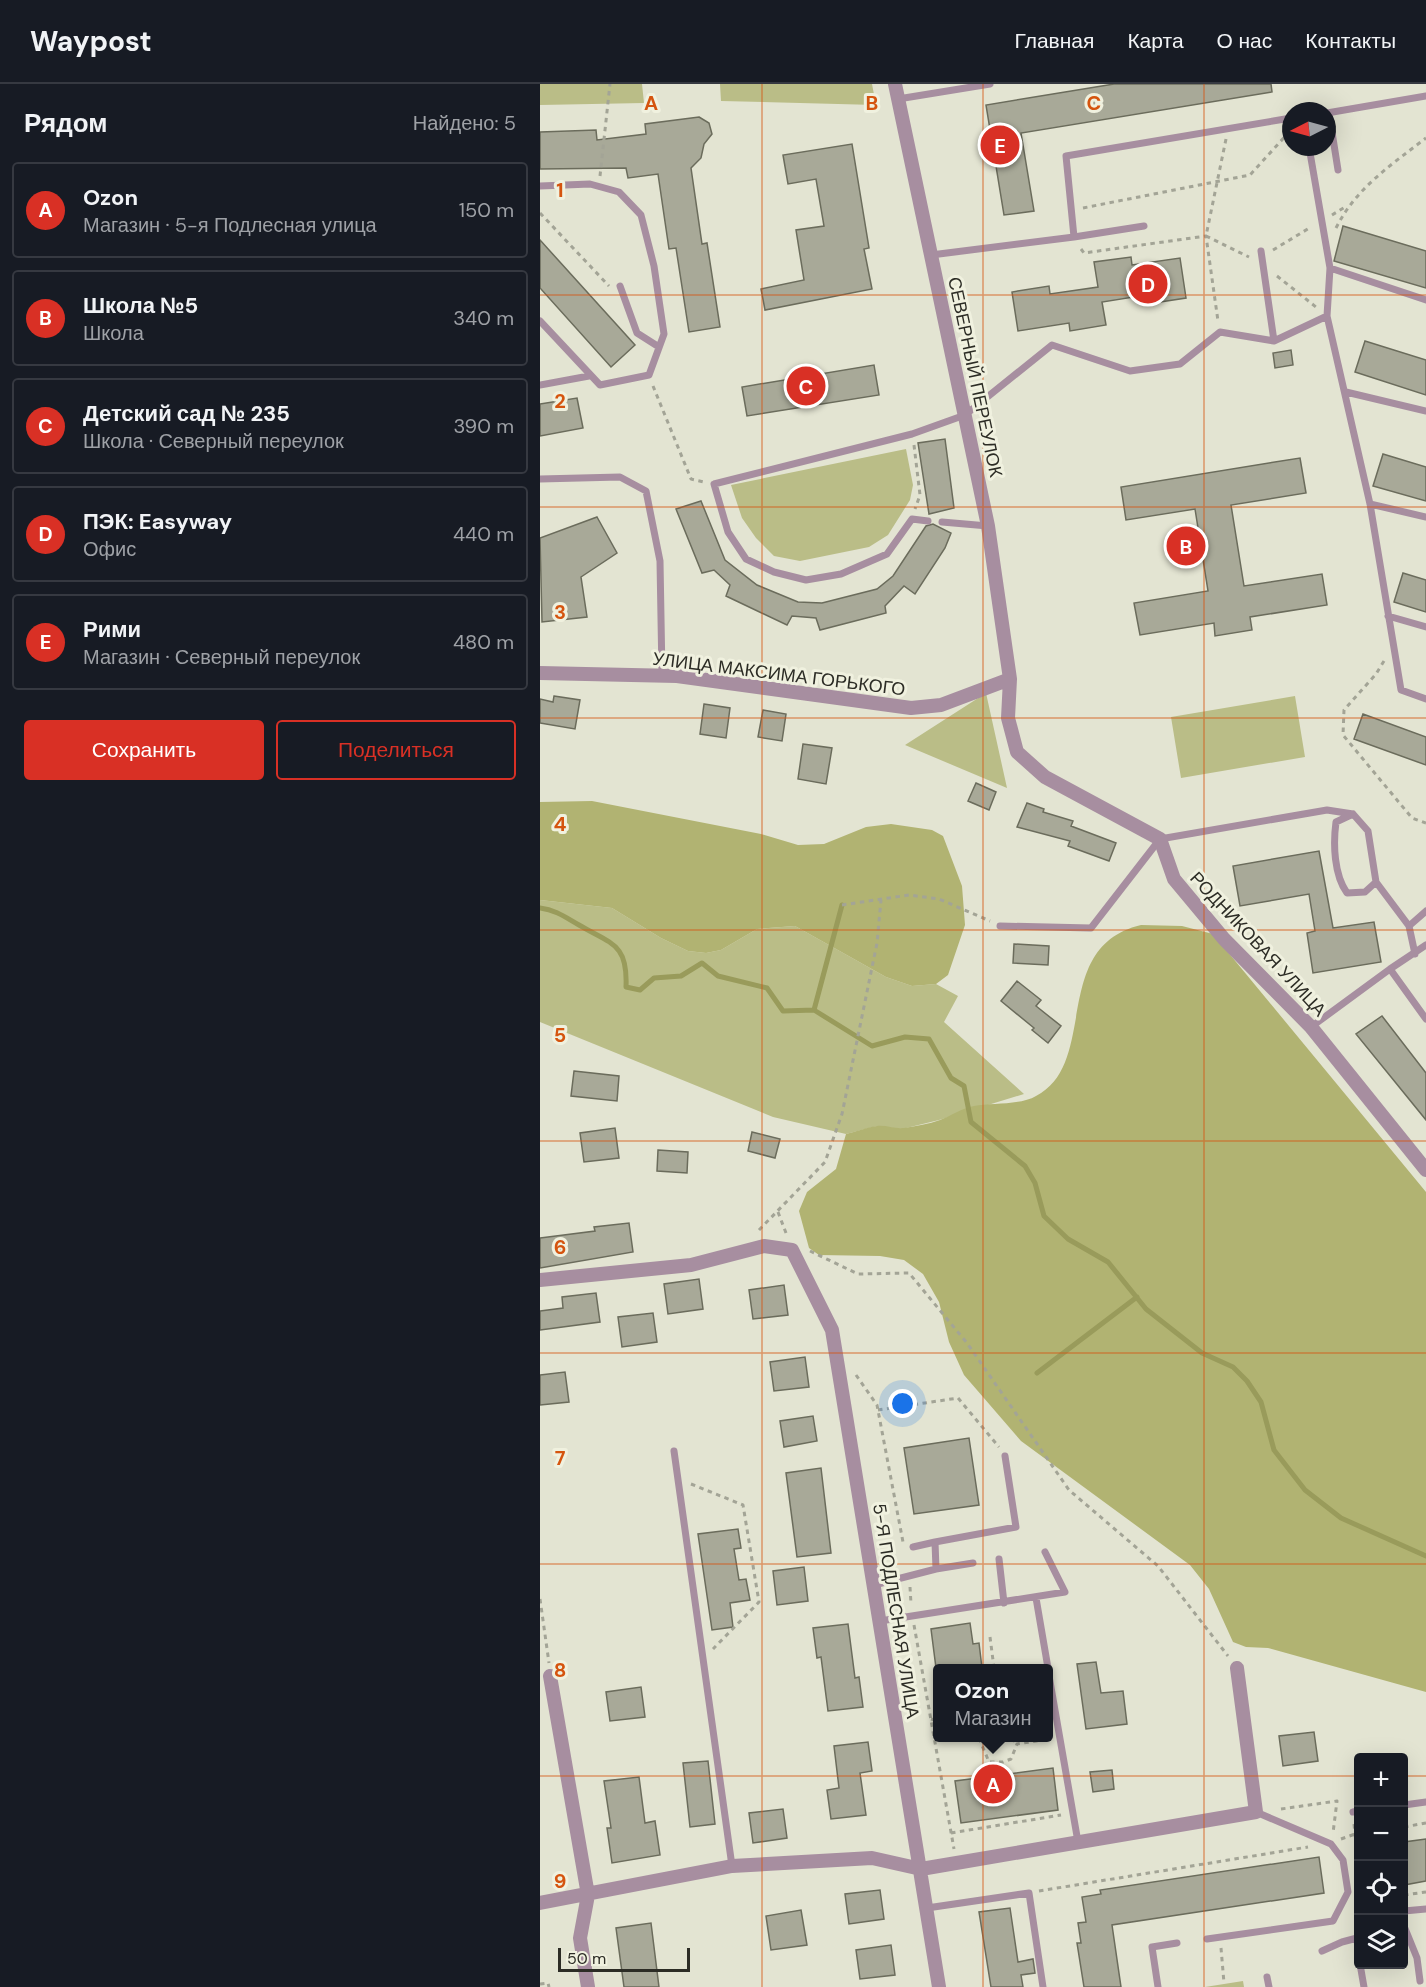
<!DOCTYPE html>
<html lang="ru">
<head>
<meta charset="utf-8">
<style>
  body { margin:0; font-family:"DM Sans",sans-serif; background:#20242c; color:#f1f3f6 }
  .controls { position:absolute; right:18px; bottom:18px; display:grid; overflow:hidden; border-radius:6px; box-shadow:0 6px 24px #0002 }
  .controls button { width:54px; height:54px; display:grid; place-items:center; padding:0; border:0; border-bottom:2px solid #363941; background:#171b24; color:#f1f3f6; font:30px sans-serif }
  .compass { position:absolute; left:742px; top:18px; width:54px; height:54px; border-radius:50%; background:#171b24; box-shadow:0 6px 24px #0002; rotate:264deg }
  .scale { position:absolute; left:18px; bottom:15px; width:132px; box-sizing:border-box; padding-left:6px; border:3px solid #2c2c25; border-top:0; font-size:16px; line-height:21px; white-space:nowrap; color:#2c2c25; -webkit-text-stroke:4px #f0f1df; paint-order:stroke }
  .you { position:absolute; left:363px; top:1320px; width:21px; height:21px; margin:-15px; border:4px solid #fff; border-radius:50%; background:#1a73e8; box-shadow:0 0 0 9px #1a73e833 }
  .badge { display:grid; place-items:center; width:39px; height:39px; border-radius:50%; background:#d93025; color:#fff; font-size:20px; font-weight:700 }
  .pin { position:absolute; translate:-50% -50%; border:3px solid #fff; box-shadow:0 2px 6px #0006 }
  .popup { position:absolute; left:393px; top:1580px; width:120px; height:78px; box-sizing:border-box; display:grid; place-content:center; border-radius:6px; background:#171b24; filter:drop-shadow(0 2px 4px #0005); font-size:20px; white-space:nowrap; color:#9ea1a6 }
  .popup b { font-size:22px; color:#f1f3f6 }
  .popup::after { content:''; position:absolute; left:50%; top:100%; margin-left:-12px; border:12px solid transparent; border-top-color:#171b24 }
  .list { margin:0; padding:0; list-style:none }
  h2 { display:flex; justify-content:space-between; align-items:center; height:78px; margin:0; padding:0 24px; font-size:26px }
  h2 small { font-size:20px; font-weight:400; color:#9ea1a6 }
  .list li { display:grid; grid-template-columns:39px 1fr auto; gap:18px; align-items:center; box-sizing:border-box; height:96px; margin:0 12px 12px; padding:0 12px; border:2px solid #363941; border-radius:6px }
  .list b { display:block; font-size:22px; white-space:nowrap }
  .list p { margin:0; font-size:20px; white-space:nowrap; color:#9ea1a6 }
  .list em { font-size:20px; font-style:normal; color:#9ea1a6 }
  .actions { display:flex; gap:12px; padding:18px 24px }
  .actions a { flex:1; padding:14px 0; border:2px solid #d93025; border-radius:6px; text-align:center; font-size:21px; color:#d93025 }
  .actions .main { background:#d93025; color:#fff }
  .icon { flex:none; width:33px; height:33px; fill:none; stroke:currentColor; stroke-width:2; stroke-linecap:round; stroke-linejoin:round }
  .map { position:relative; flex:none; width:886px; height:1903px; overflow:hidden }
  header { display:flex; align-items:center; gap:36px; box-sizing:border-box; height:84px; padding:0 30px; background:#171b24; border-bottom:2px solid #363941 }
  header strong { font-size:28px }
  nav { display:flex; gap:33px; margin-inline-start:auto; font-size:21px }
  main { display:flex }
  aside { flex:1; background:#171b24 }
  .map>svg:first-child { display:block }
  .green { fill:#babd87 }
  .forest { fill:#b1b372 }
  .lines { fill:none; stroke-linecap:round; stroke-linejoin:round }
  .stream { stroke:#999b5b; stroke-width:5 }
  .building { fill:#a8a998; stroke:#6b6c5c; stroke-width:1.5 }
  .path { stroke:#a3a496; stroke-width:3; stroke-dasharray:4.5 4.5; stroke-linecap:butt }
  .lane { stroke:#a78ea0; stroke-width:7 }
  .street { stroke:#a78ea0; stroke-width:14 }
  .grid { fill:none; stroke:#d5540e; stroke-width:1.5; stroke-opacity:0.55 }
  .labels { text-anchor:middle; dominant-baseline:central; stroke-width:6; stroke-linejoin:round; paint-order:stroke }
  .street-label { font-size:18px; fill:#2c2c25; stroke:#f0f1df }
  .grid-label { font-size:20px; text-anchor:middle; font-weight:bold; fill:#d5540e; stroke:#f0f1df; stroke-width:6; stroke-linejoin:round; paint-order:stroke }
</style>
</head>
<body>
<header>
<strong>Waypost</strong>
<nav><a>Главная</a><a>Карта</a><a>О нас</a><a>Контакты</a></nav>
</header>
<main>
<aside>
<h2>Рядом<small>Найдено: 5</small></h2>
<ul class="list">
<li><span class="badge">A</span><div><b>Ozon</b><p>Магазин · 5-я Подлесная улица</p></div><em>150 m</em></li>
<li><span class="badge">B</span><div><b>Школа №5</b><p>Школа</p></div><em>340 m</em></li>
<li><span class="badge">C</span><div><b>Детский сад № 235</b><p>Школа · Северный переулок</p></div><em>390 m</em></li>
<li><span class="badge">D</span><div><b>ПЭК: Easyway</b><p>Офис</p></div><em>440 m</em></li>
<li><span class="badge">E</span><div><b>Рими</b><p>Магазин · Северный переулок</p></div><em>480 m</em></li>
</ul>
<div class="actions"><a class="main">Сохранить</a><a>Поделиться</a></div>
</aside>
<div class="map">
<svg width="886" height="1903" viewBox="0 0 886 1903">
  <rect width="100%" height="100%" fill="#e3e4d2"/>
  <!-- green -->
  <path class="green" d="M0 0H102L104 19 0 21Z
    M180 0H332L336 21 181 17Z
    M366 365 373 401 370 416 348 451 329 463 260 477 234 472 216 454 202 434 191 401Z
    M446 609 467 704 365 661Z
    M755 612 765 673 641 694 631 633Z
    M0 816 72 824 121 854 148 867 166 869 181 866 217 845 255 842 346 893 372 902 396 900 418 912 404 938 484 1010 399 1036 362 1045 337 1042 306 1050 233 1033 0 938Z
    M703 1897 704 1903H665Z"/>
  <!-- forest -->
  <path class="forest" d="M52 717 221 750 258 761 284 760 326 743 351 740 392 746 403 752 422 802 425 841 408 891 396 900 372 902 346 893 255 842 217 845 181 866 166 869 148 867 121 854 72 824 0 816V718Z
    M601 841 642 842 673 850 886 1108V1608L728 1564 706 1563 693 1558 669 1505 650 1481 481 1357 424 1291 409 1258 399 1218 383 1190 364 1176 340 1172 279 1171 269 1164 259 1127 267 1108 296 1085 306 1050C316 1048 327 1043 337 1042 346 1041 355 1045 364 1044 376 1042 389 1040 400 1036 411 1032 422 1024 434 1022 452 1019 481 1021 496 1012 560 979 509 863 601 841Z"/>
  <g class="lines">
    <!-- stream -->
    <path class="stream" d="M0 824C16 826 25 833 39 841 71 860 88 859 86 903L100 906 114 894 141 892 162 879 178 892 227 904 243 927 274 926 332 962 365 953 389 955 411 994 424 1002 431 1038 485 1082 495 1099 504 1132 528 1155 568 1178 606 1225 662 1269 693 1283 707 1297 721 1318 734 1366 765 1406 801 1434 886 1472
      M274 926 302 821
      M497 1289 597 1213"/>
  </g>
  <!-- building -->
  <path class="building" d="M574 0H731L732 8 481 49 494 127 464 131 446 21Z
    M159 33 169 39 172 50 164 60 161 74 151 84 162 160 167 159 180 243 149 248 136 164 129 165 118 90 88 94 86 84 0 85V48L56 46 57 56 106 50 105 40Z
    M312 60 329 164 324 165 332 205 225 226 221 205 264 196 256 146 284 142 276 95 248 100 243 71Z
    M803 142 886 167V204L794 177Z
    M0 156 95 261 71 283 0 204Z
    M591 173 592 181 640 174 646 214 614 219 612 210 562 218 566 241 530 247 529 239 478 247 472 208 509 202 510 210 558 203 554 178Z
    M825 257 886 276V311L815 288Z
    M751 266 753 281 735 284 733 269Z
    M334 281 339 311 207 332 202 303Z
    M37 314 43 344 0 352V320Z
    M405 355 414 424 389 430 378 359Z
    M843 370 886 383V417L833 402Z
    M760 374 766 409 691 421 704 502 782 490 787 521 710 533 712 546 675 552 674 539 600 551 594 519 668 507 655 425 586 436 581 403Z
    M161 417 185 476 217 501 258 518 282 519 337 505 353 492 386 442 393 440 411 449 405 464 375 510 364 502 345 522 346 529 280 546 276 534 252 532 247 541 186 512 190 501 174 486 162 489 136 425Z
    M57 433 77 469 41 493 47 533 2 538 0 454Z
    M863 489 886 496V528L854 518Z
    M14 612 40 616 35 645 0 639V615L13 618Z
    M164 620 190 624 186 654 160 650Z
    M223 626 246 630 242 657 218 653Z
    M823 630 886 653V681L814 655Z
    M263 660 292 664 286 700 258 695Z
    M436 699 456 708 449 726 428 717Z
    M487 719 504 725 503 728 533 737 531 742 576 759 569 777 528 762 530 757 477 743Z
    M779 767 793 844 834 838 841 878 773 889 767 849 775 847 769 810 700 822 693 782Z
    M474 860 509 862 508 881 473 879Z
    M477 897 501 916 496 922 521 942 508 959 492 946 494 944 461 917Z
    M842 932 886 989V1036L816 950Z
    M34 987 79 992 77 1017 31 1012Z
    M75 1044 79 1074 44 1078 40 1049Z
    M212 1048 240 1055 235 1074 208 1067Z
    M118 1066 148 1068 147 1089 117 1087Z
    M89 1139 93 1168 0 1184V1154L55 1147 54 1143Z
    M159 1195 163 1225 128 1230 124 1200Z
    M244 1201 248 1231 213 1235 209 1206Z
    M56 1209 60 1238 0 1246V1227L23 1224 22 1213Z
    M113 1229 117 1258 82 1263 78 1233Z
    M265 1273 269 1303 234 1307 230 1278Z
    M25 1288 29 1318 0 1321V1291Z
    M273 1332 277 1357 244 1363 240 1337Z
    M429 1354 439 1421 374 1430 364 1364Z
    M281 1384 291 1469 257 1473 246 1389Z
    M198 1445 201 1464 194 1465 199 1496 206 1495 210 1516 190 1519 193 1543 172 1546 158 1450Z
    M264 1483 268 1517 237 1521 233 1487Z
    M430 1539 433 1560 439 1559 442 1584H396L391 1545Z
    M308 1540 315 1594 319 1593 323 1623 288 1627 281 1573 277 1574 273 1544Z
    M556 1578 561 1609 583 1607 587 1640 546 1645 537 1580Z
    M101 1603 105 1633 70 1637 66 1608Z
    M774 1648 778 1677 743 1682 739 1652Z
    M328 1658 332 1687 320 1689 326 1731 291 1735 287 1706 299 1704 294 1662Z
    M168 1677 175 1740 150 1743 143 1679Z
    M513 1684 518 1726 421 1739 415 1697Z
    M572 1686 574 1705 553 1708 550 1688Z
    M99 1693 105 1739 115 1737 120 1771 72 1779 67 1744H71L64 1697Z
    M243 1725 247 1754 213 1759 209 1729Z
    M886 1755V1797L864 1801V1758Z
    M779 1773 784 1809 572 1841 581 1903H544L537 1859H541L538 1839 546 1838 542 1813 561 1810 560 1806Z
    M340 1806 344 1835 309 1840 305 1810Z
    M470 1824 478 1878 493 1875 495 1889 481 1891 483 1903H451L439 1828Z
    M261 1826 267 1861 231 1866 226 1832Z
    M111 1839 119 1903H84L76 1844Z
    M351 1861 355 1891 320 1895 316 1866Z"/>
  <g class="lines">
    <!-- path -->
    <path class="path" d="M686 55 666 152 709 173
      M60 92 70 0
      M543 124 710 91 750 47
      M0 129 69 202
      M792 131 805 123
      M796 144C816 104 851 81 886 54
      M541 165 544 169 666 152 678 237
      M733 166 771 143
      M737 192 776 223
      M113 302 151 395 164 398
      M374 361 380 411 375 425
      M844 577 836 590 804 626 803 651 872 734 886 739
      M302 821 369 811 399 815 450 837
      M238 1128 246 1149
      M219 1146 285 1078 302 1030 337 859 341 816
      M270 1167 318 1190 369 1189 427 1259 529 1406 618 1482 688 1572
      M316 1291 337 1321 363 1458
      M338 1326 418 1314 459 1363
      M151 1400 203 1421 219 1518 173 1565
      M370 1503 371 1520
      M0 1515 9 1579
      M374 1541 414 1765
      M450 1553 454 1584
      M391 1635 398 1637
      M439 1654 449 1678H463L471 1675 477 1660 509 1655
      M472 1654 477 1660
      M741 1725 797 1717 793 1749
      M814 1740 818 1779
      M864 1743 886 1739
      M411 1749 521 1731
      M801 1755 818 1749
      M499 1807 768 1763
      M864 1811 886 1808
      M681 1864 684 1899
      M0 1900 8 1899 9 1903"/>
    <!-- lane -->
    <path class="lane" d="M358 15 450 0
      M787 29 886 12
      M789 29 798 86
      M769 63 790 184 787 232 830 420 861 606 886 615
      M0 102 50 100 79 108 101 131 114 182 124 250 109 291 60 301 0 237
      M534 153 604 142
      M721 167 734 257
      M391 171 534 153 526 72 751 34
      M790 184 886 216
      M80 202 97 249 119 263
      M0 301 49 292
      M806 308 886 327
      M0 395 80 393 106 407 120 477 122 591
      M830 420 886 433
      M388 437 372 435 347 470 301 490 266 496 234 488 206 475 188 448 174 400 372 350 425 331 512 261 590 287 640 280 680 248 734 257 787 232
      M402 438 448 442
      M848 532 886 543
      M836 798 869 842 875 870
      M460 842 551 844 620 755 787 726 813 730 828 747 836 798 825 808 807 809C794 791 793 760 796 738L813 730
      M869 842 886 827
      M850 885 886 861
      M771 943 850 885 886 935
      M134 1367 192 1782
      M373 1463 395 1458
      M459 1475 464 1519
      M396 1485 433 1479
      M334 1501 396 1485 395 1458 476 1443 465 1372
      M496 1514 508 1584
      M340 1537 525 1508 505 1468
      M508 1586 538 1758
      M864 1721 886 1718
      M813 1728 818 1727
      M387 1824 489 1809 503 1903
      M864 1827 886 1825
      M864 1842 877 1874 880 1897
      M667 1855 793 1837 808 1808 803 1776 791 1760 716 1728
      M782 1867 802 1858 817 1854 818 1866
      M820 1880 824 1903
      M727 1893 729 1903
      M618 1903 612 1863 637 1859"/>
    <!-- street -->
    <path class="street" d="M355 0 448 442 470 595 468 634 477 668 505 693 620 755 634 795 684 855 771 943 886 1086
      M0 589 137 592 371 624 401 621 470 595
      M0 1196 151 1181 224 1162 252 1166 292 1246 399 1903
      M10 1592 48 1811 40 1854 48 1903
      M0 1819 192 1782 332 1774 381 1785 716 1728 697 1584"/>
  </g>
  <!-- grid -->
  <path class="grid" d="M222 0V1903M443 0V1903M664 0V1903M0 211H886M0 423H886M0 634H886M0 846H886M0 1057H886M0 1269H886M0 1480H886M0 1692H818M864 1692H886"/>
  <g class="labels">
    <!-- street labels -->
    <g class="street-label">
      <text transform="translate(435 293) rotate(78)">СЕВЕРНЫЙ ПЕРЕУЛОК</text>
      <text transform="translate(239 590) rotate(7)">УЛИЦА МАКСИМА ГОРЬКОГО</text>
      <text transform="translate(718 860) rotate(47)">РОДНИКОВАЯ УЛИЦА</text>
      <text transform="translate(356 1527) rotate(81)">5-Я ПОДЛЕСНАЯ УЛИЦА</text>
    </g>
  </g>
  <g class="grid-label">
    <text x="111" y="26">A</text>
    <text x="332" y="26">B</text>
    <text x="554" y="26">C</text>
    <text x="20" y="113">1</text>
    <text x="20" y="324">2</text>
    <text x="20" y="535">3</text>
    <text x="20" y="747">4</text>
    <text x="20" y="958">5</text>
    <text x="20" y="1170">6</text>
    <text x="20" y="1381">7</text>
    <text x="20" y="1593">8</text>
    <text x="20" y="1804">9</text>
  </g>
</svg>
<div class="controls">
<button>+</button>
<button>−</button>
<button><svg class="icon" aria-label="locate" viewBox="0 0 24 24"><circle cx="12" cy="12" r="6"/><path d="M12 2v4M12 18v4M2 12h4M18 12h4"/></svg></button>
<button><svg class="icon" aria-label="layers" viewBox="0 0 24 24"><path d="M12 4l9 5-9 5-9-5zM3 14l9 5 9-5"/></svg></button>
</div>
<svg class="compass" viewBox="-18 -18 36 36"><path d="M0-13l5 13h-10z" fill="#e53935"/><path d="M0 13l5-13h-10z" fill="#9ea1a6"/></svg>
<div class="scale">50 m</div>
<div class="you"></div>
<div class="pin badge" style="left:453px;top:1700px">A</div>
<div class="popup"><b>Ozon</b>Магазин</div>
<div class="pin badge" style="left:646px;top:462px">B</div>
<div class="pin badge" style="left:266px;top:302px">C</div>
<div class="pin badge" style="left:608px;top:200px">D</div>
<div class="pin badge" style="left:460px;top:61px">E</div>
</div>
</main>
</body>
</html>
